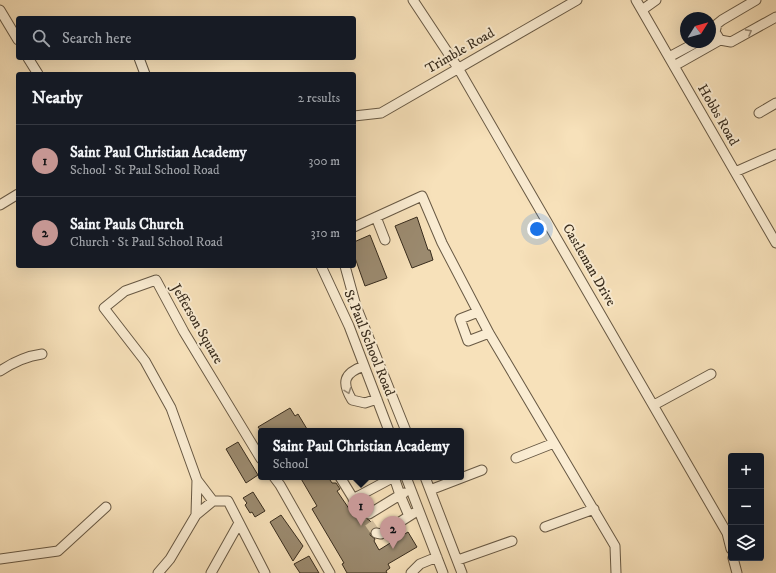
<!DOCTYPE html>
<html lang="en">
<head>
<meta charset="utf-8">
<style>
  body { margin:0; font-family:"IM FELL DW Pica",serif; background:#242831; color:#f1f3f6 }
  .controls { position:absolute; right:12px; bottom:12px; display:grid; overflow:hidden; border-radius:4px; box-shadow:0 4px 16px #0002 }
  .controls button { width:36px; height:36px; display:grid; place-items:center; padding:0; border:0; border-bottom:1px solid #363941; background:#171b24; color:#f1f3f6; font:20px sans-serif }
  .compass { position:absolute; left:680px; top:12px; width:36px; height:36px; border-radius:50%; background:#171b24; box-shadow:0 4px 16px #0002; rotate:53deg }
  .you { position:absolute; left:537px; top:229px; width:14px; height:14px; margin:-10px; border:3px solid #fff; border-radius:50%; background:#1a73e8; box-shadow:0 0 0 6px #1a73e833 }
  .badge { display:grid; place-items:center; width:26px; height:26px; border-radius:50%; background:#c59692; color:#111; font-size:13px; font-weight:700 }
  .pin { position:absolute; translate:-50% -33px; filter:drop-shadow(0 1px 2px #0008) }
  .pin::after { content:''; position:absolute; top:21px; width:14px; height:12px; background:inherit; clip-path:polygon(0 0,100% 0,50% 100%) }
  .popup { position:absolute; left:258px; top:428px; width:206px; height:52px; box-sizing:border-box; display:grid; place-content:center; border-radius:4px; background:#171b24; filter:drop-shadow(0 1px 3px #0005); font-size:13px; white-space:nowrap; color:#9ea1a6 }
  .popup b { font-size:15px; color:#f1f3f6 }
  .popup::after { content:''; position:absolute; left:50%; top:100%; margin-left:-8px; border:8px solid transparent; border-top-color:#171b24 }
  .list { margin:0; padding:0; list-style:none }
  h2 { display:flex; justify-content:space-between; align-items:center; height:52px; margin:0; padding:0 16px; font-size:17px }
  h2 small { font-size:13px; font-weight:400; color:#9ea1a6 }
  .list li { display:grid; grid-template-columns:26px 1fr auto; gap:12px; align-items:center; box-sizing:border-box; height:72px; padding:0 16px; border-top:1px solid #363941 }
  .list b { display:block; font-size:15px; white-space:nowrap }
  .list p { margin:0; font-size:13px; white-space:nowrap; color:#9ea1a6 }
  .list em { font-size:13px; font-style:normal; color:#9ea1a6 }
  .icon { flex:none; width:22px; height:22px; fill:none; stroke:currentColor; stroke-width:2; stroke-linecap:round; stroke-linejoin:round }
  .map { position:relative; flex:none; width:776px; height:573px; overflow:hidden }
  .search { position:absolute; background:#171b24; box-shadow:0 4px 16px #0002; left:16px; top:16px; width:340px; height:44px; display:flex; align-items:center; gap:10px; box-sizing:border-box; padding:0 14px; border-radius:4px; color:#9ea1a6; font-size:15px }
  .panel { position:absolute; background:#171b24; box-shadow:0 4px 16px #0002; left:16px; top:72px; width:340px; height:196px; border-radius:4px }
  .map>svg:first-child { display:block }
  .building { fill:#9b8a6f; stroke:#382c1d }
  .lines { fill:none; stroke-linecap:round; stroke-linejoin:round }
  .minor-tunnel { stroke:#d1bd9b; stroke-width:9; stroke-dasharray:9 4.5; stroke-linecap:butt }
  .minor-casing { stroke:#685944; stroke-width:11 }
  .minor { stroke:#faecd2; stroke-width:9 }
  .oneway { stroke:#998c78 }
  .labels { text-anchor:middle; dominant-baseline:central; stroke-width:4; stroke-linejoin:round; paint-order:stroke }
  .street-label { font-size:14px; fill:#382c1d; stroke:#faecd2 }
</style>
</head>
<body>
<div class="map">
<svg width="776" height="573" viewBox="0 0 776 573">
  <rect width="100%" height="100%" fill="#f7e1ba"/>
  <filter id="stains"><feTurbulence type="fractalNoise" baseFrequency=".005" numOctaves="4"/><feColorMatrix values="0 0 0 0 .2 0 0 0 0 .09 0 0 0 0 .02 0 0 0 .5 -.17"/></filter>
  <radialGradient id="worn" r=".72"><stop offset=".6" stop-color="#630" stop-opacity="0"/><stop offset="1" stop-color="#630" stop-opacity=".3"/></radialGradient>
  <!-- building -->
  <path class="building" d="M417 217 428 250H430L433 260 412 268 395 226Z
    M370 235 387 278 365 286 354 255V242Z
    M290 408 295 416 298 414 307 429 303 431H261L258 427Z
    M238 442 258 475 246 483 226 449Z
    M300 477H328L332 483H336L340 489 337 491 354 516 361 512 364 517 369 520 376 527 371 529 370 535 375 539 374 541 379 550 408 532 417 547 388 564 390 568 386 571 387 573H347L342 564 344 563 312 509 317 506Z
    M253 492 265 511 255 517 252 512 250 513 245 505 247 503 243 498Z
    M281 515 303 546 293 561 270 522Z
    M309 556 319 573H300L294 564Z"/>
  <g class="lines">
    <!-- minor-tunnel -->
    <path class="minor-tunnel" d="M361 512 376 533"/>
    <!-- minor casing -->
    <g class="minor-casing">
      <path id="minor" d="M413 0 458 68 727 533 731 549
        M636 0 776 243
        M756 0 722 20 717 24 715 32 720 40 731 42 776 17
        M0 10 18 40
        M642 10 656 0
        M669 57 697 42
        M28 58 38 74
        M139 58 145 74
        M674 66 720 40
        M759 113 776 103
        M354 116 381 113 577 0
        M735 172 776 154
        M0 205 18 194
        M376 217 385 240
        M354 227 422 196 442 243 489 333 615 546 616 573
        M321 266 349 326 389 431
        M345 266 356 306 406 431
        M478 312 460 319 468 341 489 333
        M364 366C344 373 341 382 352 400L365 403 377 399
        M0 371C12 363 27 356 42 354
        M654 405 711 374
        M516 458 554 443
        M274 477 280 485 330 573
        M340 477 356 503
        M394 477 400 495 404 493
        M406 477 443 573
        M425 477 462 573
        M430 490 482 470
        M358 496 369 514 400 495 409 516
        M353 499 394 477
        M213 501 197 480 171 408 145 361 104 308 125 291 156 280 184 332 261 459
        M196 515 197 480
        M545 527 594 509
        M376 533 381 534 414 513
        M733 558 737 573
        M0 559 58 551 106 507
        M458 560 512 541
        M158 573 170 559 196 515 213 501H228L265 573
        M211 573 239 523
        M411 573 420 564 437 557"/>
    </g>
    <!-- minor -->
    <use href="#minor" class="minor"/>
  </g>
  <!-- one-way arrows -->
  <defs><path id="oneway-chevron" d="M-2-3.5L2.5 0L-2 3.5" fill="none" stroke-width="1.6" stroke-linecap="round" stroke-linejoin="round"/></defs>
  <g class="oneway">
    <use href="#oneway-chevron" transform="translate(749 32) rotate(-29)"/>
    <use href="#oneway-chevron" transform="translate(348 391) rotate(70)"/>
  </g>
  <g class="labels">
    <!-- street labels -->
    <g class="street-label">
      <text transform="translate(460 51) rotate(-30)">Trimble Road</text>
      <text transform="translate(718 115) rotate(60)">Hobbs Road</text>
      <text transform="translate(589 265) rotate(60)">Castleman Drive</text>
      <text transform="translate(197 324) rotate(60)">Jefferson Square</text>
      <text transform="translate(369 343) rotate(68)">St Paul School Road</text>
    </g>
  </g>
  <rect width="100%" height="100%" filter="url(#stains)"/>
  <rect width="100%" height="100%" fill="url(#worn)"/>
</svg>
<div class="controls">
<button>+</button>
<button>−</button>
<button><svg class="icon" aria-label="layers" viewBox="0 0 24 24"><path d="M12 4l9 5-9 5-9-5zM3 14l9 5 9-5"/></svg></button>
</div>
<svg class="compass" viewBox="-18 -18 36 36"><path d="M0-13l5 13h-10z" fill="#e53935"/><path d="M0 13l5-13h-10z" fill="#9ea1a6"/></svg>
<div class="you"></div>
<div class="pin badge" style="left:361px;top:526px">1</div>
<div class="popup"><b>Saint Paul Christian Academy</b>School</div>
<div class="pin badge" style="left:393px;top:549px">2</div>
<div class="search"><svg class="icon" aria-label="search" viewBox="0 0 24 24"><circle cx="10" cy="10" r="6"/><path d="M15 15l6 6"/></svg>Search here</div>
<section class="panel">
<h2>Nearby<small>2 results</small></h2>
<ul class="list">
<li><span class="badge">1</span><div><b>Saint Paul Christian Academy</b><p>School · St Paul School Road</p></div><em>300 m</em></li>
<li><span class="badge">2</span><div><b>Saint Pauls Church</b><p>Church · St Paul School Road</p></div><em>310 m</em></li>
</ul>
</section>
</div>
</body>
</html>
